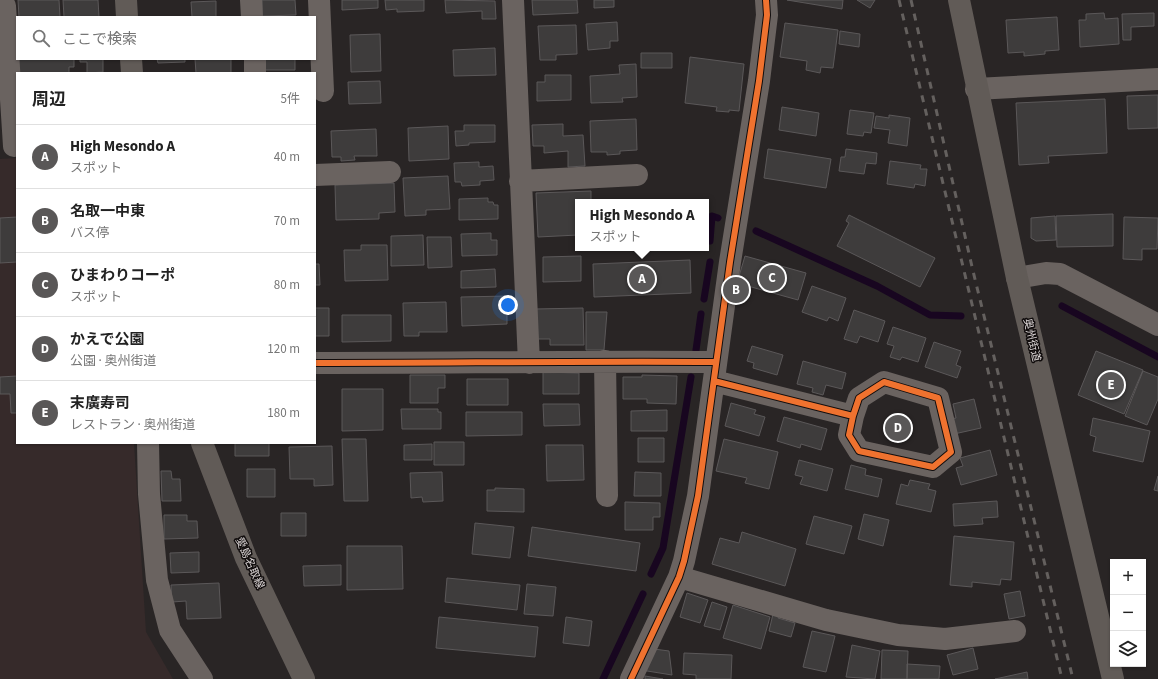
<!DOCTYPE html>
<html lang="ja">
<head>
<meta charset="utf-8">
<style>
  body { margin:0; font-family:"Source Sans 3","Noto Sans JP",sans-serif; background:#f6f6f6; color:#222 }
  .controls { position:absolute; right:12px; bottom:12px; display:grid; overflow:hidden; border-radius:0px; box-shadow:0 1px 3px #0004 }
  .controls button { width:36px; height:36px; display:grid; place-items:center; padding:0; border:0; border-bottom:1px solid #e0e0e0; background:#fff; color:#222; font:20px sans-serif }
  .you { position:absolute; left:508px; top:305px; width:14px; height:14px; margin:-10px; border:3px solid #fff; border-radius:50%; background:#1a73e8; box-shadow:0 0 0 6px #1a73e833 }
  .badge { display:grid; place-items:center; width:26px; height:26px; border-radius:50%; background:#595757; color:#fff; font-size:13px; font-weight:700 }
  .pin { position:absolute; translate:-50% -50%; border:2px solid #fff; box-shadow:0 1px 4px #0006 }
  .popup { position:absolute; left:575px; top:199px; width:134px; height:52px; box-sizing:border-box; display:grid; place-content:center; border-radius:0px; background:#fff; filter:drop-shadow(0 1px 3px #0005); font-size:13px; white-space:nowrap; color:#767676 }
  .popup b { font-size:15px; color:#222 }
  .popup::after { content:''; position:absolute; left:50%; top:100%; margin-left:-8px; border:8px solid transparent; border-top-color:#fff }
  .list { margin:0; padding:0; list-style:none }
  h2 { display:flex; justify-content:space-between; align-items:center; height:52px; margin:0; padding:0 16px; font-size:17px }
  h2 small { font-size:13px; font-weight:400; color:#767676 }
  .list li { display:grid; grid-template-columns:26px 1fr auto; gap:12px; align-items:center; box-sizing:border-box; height:64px; padding:0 16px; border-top:1px solid #e0e0e0 }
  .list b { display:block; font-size:15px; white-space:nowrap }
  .list p { margin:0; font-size:13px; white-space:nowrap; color:#767676 }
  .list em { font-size:13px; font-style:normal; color:#767676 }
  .icon { flex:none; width:22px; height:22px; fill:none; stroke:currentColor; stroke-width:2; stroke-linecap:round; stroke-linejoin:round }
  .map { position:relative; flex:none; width:1158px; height:679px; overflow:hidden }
  .search { position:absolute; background:#fff; box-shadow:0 1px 3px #0004; left:16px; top:16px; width:300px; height:44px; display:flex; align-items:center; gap:10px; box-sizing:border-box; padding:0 14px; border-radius:0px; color:#767676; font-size:15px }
  .panel { position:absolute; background:#fff; box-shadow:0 1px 3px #0004; left:16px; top:72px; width:300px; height:372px; border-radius:0px }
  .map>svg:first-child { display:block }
  .built { fill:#362a2a }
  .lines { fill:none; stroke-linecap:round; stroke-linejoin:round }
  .stream { stroke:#180620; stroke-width:7 }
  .building { fill:#3e3c3c; stroke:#5b5859 }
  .minor { stroke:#6a6360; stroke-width:22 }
  .major { stroke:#615b57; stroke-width:22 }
  .rail { stroke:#64605e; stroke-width:3; stroke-dasharray:7 7; stroke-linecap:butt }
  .cycleway-casing { stroke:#110d0d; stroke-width:8 }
  .cycleway { stroke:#ef722f; stroke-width:6 }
  .labels { text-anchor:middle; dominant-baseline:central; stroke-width:3; stroke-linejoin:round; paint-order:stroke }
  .street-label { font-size:11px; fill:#dcd6d6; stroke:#110d0d }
</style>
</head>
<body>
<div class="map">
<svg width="1158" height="679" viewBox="0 0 1158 679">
  <rect width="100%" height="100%" fill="#292525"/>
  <!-- built -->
  <path class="built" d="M17 158V443H134L146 632 173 679H0V159Z"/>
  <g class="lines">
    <!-- stream -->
    <path class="stream" d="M756 231 877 286 930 315 961 316
      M710 241 712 216 718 218
      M704 299 710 262
      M1062 306 1158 357
      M696 350 701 314
      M651 574 663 548 691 377
      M603 679 643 594"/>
  </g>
  <!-- building -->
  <path class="building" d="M18 0H59L60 17H19Z
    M63 0H98L99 17H64Z
    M262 0H295L296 15 262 16Z
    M342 0H378V8L342 10Z
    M385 0H424V11L397 12V9L386 10Z
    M445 0 495 1 496 19H482V11L446 13Z
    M532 0H577L578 13 533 15Z
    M594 0H614V7L594 8Z
    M787 0H843L842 9Z
    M857 0H875L870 8Z
    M216 1V17H192L191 2Z
    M1104 13 1105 19 1118 18 1119 44 1080 47 1079 20H1086V14Z
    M1154 13V26L1131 27V40H1123L1122 14Z
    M1057 17 1059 50 1045 51V54L1024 56V52L1008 53 1006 20Z
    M617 22 618 41H610V48L588 50 586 24Z
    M785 23 838 30 833 68 821 67 820 73 806 70 807 61 780 57Z
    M576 25 577 54 556 55V60H540L538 26Z
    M840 31 860 34 859 47 839 44Z
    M380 34 381 71 351 72 350 35Z
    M495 48 496 75 454 76 453 50Z
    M641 53H672V68H641Z
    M690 57 744 64 739 111 729 110V112L716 111 717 107 685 103Z
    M17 59H74V67H69V73H17Z
    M80 59H103V72L87 73V62H80Z
    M157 59H185V62L158 63Z
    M195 59H231V73H196Z
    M264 59H295V70H264Z
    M636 64 637 97 622 98 623 102 591 103 590 76 620 74 619 65Z
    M545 75H571V100L537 101V82H545Z
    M380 81 381 103 349 104 348 82Z
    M1158 95V128L1128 129 1127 96Z
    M1105 99 1107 153 1048 156 1049 163 1019 165 1016 103Z
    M782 107 819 113 816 136 779 130Z
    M850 110 874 113 871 133 864 132 863 136 847 134Z
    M889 115 910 118 907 146 888 143 890 130 874 128 876 116 889 118Z
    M636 119 637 150 620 151V154L607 155V152H591L590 121Z
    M563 124V136L583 135 585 166 568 167V151L544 153V146H533L532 125Z
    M464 125H495V142L469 143V145L456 146 455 131H464Z
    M448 126 449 159 409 161 408 128Z
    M376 129 377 156H354L355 160 341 161V157H332L331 131Z
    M768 149 831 159 826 188 764 178Z
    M846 149 877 153 876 164 866 163 864 174 839 171 841 157H845Z
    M890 161 921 165 920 169H927L925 186 915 184 914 188 887 184Z
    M479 162V167L493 166 494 180 480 181V185L462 186 461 182H455L454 163Z
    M448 176 450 209 426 210V215L405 216 403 178Z
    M394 183 395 212 379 213V219L336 220 335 185Z
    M591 191V202H578V235L538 237 536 193Z
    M488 198V202H493L494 205H498V219L459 220V199Z
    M1113 214V246L1057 247 1056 216Z
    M849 215 935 258 920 287 837 246 849 223 846 221Z
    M1055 216 1056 240 1036 241 1031 238V218Z
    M17 217V262L0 263V218Z
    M1124 217 1158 218 1157 249H1142V260L1123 259Z
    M491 233V240H497V255L462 256 461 234Z
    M423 235 424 265 391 266V236Z
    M427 237H451L452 267 428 268Z
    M361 245H387L388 280 345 281 344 250H361Z
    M581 256V281L543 282V257Z
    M745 256 806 273 798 300 737 283Z
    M690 260 691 293 594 297 593 264Z
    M315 264H319L320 285H315V289Z
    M495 269 496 287 461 288V271Z
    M812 286 846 298 838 321 829 317 827 321 802 312Z
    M507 296V324L462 326 461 297Z
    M446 302 447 332H419V336H404L403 303Z
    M315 308H329V336H315Z
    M583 308 584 345H550V339H536L535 309Z
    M854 310 885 321 878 342 860 336 857 343 844 339Z
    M586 312H607L604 350H586Z
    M342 315H391V341L342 342Z
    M893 327 926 338 918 362 902 357 900 360 890 357 894 346 887 344Z
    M934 342 961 351 956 365 961 367 957 378 925 367Z
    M752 346 783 355 777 375 753 368 754 363 747 361Z
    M1096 351 1143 370 1124 414 1078 395Z
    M803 361 846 373 842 389 826 385 823 395 812 392 813 388 797 384Z
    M1143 371 1158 377V399L1147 425 1125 416Z
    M543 372 579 373V394H543Z
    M410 375H445V388H438V403H410Z
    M642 375 677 376 676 404 647 403V399H623V377H642Z
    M17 376V413H11L10 394H0V377Z
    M467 379H508V405H467Z
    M342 389H383V430L342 431Z
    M974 399 981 428 954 434 950 419 956 418 953 404Z
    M731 403 756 410 754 414 765 417 759 436 725 426Z
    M543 404H579L580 425 544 426Z
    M401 409H438V412H441V429H402Z
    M667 410V431H631V411Z
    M466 412H522V435L466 436Z
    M784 417 827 429 821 450 801 444 800 448 777 441Z
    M1093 418 1150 431 1143 462 1093 451 1096 437 1090 435Z
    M638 438H664V462H638Z
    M342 439H366L368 501H344Z
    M724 439 778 452 769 489 745 483 747 478 716 471Z
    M434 442H464V465H434Z
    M235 443H269V456H235Z
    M432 444V460H404V445Z
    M546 445H583L584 480 547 481Z
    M332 446 333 485 314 486V479H290L289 447Z
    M990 450 997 475 961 485 956 468 963 466 960 458Z
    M799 460 833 469 827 491 800 484 803 477 795 475Z
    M851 465 866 469 865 475 882 479 878 497 845 489Z
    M247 469H275V497H247Z
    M161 471H171L172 479H180L181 501H162Z
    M442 472 443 501 423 502 422 497 411 498 410 473Z
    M635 472 661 473V496H634Z
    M1158 476V491L1154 490Z
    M910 480 930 484 928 489 936 491 931 512 896 504 901 484 908 486Z
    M495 488 524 489V512L487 511V490H495Z
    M997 501 998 517 982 518 983 524 954 526 953 504Z
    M625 502 660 503V517H653V530H625Z
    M281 513H306V536H281Z
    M864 514 889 520 883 546 858 539Z
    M164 515H187V521H197L198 538 164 539Z
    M814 516 852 526 844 554 806 544Z
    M475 523 514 527 510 558 472 554Z
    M532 527 640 543 636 571 528 556Z
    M742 532 796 549 785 586 712 564 720 538 739 543Z
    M954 536 1014 542 1011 580 1001 579 1000 585 972 582V587L950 585Z
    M347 546H402L403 589 347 590Z
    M199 552V572L171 573 170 553Z
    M341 565V585L304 586 303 566Z
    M447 578 520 585 517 610 445 602Z
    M219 583 221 618 187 619 186 601 172 602 171 585Z
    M527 584 556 587 553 616 524 614Z
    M1020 591 1025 616 1009 619 1004 594Z
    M687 593 708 600 700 623 680 617Z
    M712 602 727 607 720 630 704 626Z
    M733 605 770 617 761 649 723 638Z
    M773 614 779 616 778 618 795 623 791 637 769 631Z
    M439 617 538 627 535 657 436 648Z
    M566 617 592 621 589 646 563 643Z
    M812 631 835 636 826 672 803 667Z
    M852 645 880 651 875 679 846 677Z
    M973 648 978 669 953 675 947 655Z
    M654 649 669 651 672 675 641 670Z
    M882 650 908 651 907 679H881Z
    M684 653 732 655 731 679H696V675L683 674Z
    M907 664 940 666 939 679H907Z
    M1027 672 1028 679H995Z
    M645 676 663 679H645Z"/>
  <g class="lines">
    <!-- minor -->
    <path class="minor" d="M251 0 252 17
      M319 0 323 91
      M513 0 529 363
      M0 6H5L14 146
      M255 59V73
      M976 89 1158 79
      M315 175 390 172
      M520 181 637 175
      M1017 278 1046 273 1060 274 1158 325
      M605 361 607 496
      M315 363C449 363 583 361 716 362
      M714 381 853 416 859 398 884 382 938 398 951 452 933 467 859 451 849 435 853 416
      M148 443 149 494 157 580 170 630 202 679
      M679 577 826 620 898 635 945 639 1015 631
      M631 679 679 577 684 561 698 496 730 262 759 81 767 15 766 0"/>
    <!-- major -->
    <path class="major" d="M126 0 127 17
      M959 0 1017 278 1113 679
      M131 59 132 73
      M202 443 246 558 304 679"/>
    <!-- rail -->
    <path class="rail" d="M899 0 1062 679
      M911 0 973 271 1073 679"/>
    <!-- cycleway casing -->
    <g class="cycleway-casing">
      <path id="cycleway" d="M315 363C449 363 583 361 716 362
        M714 381 853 416 859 398 884 382 938 398 951 452 933 467 859 451 849 435 853 416
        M631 679 679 577 684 561 698 496 730 262 759 81 767 15 766 0"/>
    </g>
    <!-- cycleway -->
    <use href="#cycleway" class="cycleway"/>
  </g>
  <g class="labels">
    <!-- street labels -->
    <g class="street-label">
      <text transform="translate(1032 340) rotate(77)">奥州街道</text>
      <text transform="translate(250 563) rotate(66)">愛島名取線</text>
    </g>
  </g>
</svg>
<div class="controls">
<button>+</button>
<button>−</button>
<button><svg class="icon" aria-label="layers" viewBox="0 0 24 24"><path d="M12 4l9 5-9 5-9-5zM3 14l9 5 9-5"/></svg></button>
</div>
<div class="you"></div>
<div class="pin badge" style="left:642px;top:279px">A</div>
<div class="popup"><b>High Mesondo A</b>スポット</div>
<div class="pin badge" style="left:736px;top:290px">B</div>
<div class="pin badge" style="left:772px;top:278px">C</div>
<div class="pin badge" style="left:898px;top:428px">D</div>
<div class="pin badge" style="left:1111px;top:385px">E</div>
<div class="search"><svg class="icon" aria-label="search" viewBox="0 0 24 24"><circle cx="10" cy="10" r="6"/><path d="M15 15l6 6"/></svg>ここで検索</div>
<section class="panel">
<h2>周辺<small>5件</small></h2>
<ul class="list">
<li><span class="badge">A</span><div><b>High Mesondo A</b><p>スポット</p></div><em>40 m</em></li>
<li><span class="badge">B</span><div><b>名取一中東</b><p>バス停</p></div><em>70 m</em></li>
<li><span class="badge">C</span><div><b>ひまわりコーポ</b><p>スポット</p></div><em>80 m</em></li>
<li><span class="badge">D</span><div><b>かえで公園</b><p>公園 · 奥州街道</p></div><em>120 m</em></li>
<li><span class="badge">E</span><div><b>末廣寿司</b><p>レストラン · 奥州街道</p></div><em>180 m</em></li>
</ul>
</section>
</div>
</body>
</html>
